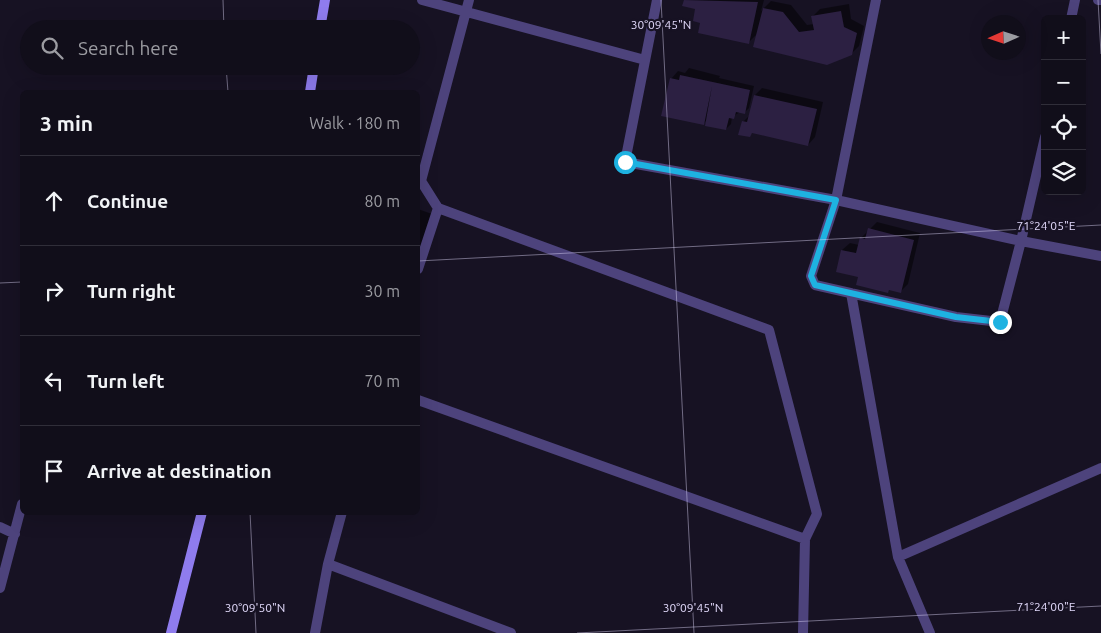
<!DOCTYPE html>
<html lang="en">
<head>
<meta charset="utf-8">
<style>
  body { margin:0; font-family:Ubuntu,sans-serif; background:#1a1723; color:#f1f3f6 }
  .controls { position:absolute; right:15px; top:15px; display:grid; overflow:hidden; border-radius:8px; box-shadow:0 5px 20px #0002 }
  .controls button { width:45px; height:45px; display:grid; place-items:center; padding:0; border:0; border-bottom:1px solid #302e39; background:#110e1a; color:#f1f3f6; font:25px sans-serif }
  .compass { position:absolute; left:981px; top:15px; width:45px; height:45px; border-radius:50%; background:#110e1a; box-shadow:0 5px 20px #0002; rotate:267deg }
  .stop { position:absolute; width:15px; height:15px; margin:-11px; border:4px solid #1eb2e1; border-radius:50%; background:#fff }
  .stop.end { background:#1eb2e1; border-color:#fff; box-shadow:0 1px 5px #0008 }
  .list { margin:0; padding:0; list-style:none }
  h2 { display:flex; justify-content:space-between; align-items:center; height:65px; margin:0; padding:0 20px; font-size:21px }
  h2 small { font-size:16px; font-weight:400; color:#9c9ca2 }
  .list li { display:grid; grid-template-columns:32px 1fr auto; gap:15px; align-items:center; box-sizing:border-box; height:90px; padding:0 20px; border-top:1px solid #302e39 }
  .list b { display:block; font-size:19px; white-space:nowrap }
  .list em { font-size:16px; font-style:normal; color:#9c9ca2 }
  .icon { flex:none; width:28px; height:28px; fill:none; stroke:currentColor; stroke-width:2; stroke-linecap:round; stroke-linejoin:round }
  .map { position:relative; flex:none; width:1101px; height:633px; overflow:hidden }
  .search { position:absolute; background:#110e1a; box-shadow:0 5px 20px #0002; left:20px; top:20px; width:400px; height:55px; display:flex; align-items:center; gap:12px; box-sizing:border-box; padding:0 18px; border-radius:28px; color:#9c9ca2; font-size:19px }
  .panel { position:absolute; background:#110e1a; box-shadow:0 5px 20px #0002; left:20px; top:90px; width:400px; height:425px; border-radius:8px }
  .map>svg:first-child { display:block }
  .shadow { fill:#0007 }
  .building { fill:#2c2042 }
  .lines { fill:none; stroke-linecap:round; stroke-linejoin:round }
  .minor { stroke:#4d437c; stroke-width:10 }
  .secondary { stroke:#8f7cee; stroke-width:10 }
  .route { stroke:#1eb2e1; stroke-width:6 }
  .ticks { fill:none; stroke:#e1d9fa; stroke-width:1; stroke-opacity:0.45 }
  .ticks-label { font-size:12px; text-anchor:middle; fill:#e1d9fa; stroke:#171223; stroke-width:4.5; stroke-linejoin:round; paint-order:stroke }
</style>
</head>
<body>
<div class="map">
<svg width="1101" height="633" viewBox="0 0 1101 633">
  <rect width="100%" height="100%" fill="#171223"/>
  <!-- shadow -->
  <path class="shadow" d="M685 0H764L761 11 771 1 791 5 807 25 814 24 813 16 820 9 849 4 851 19 864 26 859 46 851 54 758 33 748 43 701 22 697 8 684 5Z
    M689 68 720 76 719 78 754 86 749 108 744 113 740 112 732 117 731 124 726 129 707 120 703 124 671 79 678 71 685 73Z
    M762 88 823 102 815 137 808 145 753 132 749 136 743 122 751 114 755 95Z
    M418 209 432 214 418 265Z
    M877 222 920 233 908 284 900 292 890 289 888 292 859 277 842 250 850 243 859 245 861 238Z"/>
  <!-- building -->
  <path class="building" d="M684 0 758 2 749 44 698 33 700 23 693 21 695 9 682 6Z
    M763 8 783 12 799 32 814 30 811 16 841 11 844 27 857 33 852 55 827 65 753 47Z
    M680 75 750 90 745 114 736 112 734 119 729 118 726 130 705 126 712 86 704 125 661 116 670 78 679 80Z
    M754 95 817 109 808 146 752 133 750 137 738 135 742 121 747 122Z
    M868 228 914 240 901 293 889 290 888 293 856 285 858 277 836 272 841 250 856 253 860 237 865 239Z"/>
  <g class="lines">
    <!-- minor -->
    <path class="minor" d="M422 0 645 60
      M657 0 625 162 836 200 1021 241 1101 256
      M876 0 836 200 811 276 815 285 956 317 1000 322 1021 241 1045 137
      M1098 0H1101
      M1071 19 1075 0
      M418 179 421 181 438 208 769 330 817 514 805 539 803 633
      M421 181 469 0
      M418 269 438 208
      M851 293 898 557 930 633
      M418 400 805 539
      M0 527 15 534
      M898 557 1101 468
      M328 564 511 633
      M0 588 22 504
      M315 633 328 564 342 512"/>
    <!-- secondary -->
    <path class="secondary" d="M320 29 325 0
      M310 92 314 66
      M171 633 202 512"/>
  </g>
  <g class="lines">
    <!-- route -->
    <path class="route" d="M625 162 836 200 811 276 815 285 956 317 1000 322"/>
  </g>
  <!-- ticks -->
  <path class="ticks" d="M223 0 224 29M661 0 694 633M1098 0 1101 54M226 66 228 92M418 261 1101 225M0 283 22 282M250 512 256 633M577 633 1101 606"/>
  <g class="ticks-label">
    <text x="661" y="29">30°09'45"N</text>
    <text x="1046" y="230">71°24'05"E</text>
    <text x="1046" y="611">71°24'00"E</text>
    <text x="255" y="612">30°09'50"N</text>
    <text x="693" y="612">30°09'45"N</text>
  </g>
</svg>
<div class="controls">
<button>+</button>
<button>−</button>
<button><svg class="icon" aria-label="locate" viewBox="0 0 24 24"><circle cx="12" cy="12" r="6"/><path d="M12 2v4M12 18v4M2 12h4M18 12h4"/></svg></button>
<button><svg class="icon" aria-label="layers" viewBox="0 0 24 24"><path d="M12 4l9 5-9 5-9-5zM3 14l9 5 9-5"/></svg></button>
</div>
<svg class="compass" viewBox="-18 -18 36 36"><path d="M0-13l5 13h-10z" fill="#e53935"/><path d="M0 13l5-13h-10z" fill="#9c9ca2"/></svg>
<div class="stop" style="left:625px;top:162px"></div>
<div class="stop end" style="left:1000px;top:322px"></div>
<div class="search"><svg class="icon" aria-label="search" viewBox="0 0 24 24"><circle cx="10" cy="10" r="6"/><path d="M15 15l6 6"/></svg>Search here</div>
<section class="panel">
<h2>3 min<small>Walk · 180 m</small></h2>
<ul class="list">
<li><svg class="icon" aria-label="ahead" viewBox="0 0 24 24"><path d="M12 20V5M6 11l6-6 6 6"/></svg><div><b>Continue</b></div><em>80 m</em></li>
<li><svg class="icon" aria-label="right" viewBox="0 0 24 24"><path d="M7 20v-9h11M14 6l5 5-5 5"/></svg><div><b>Turn right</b></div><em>30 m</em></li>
<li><svg class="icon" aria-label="left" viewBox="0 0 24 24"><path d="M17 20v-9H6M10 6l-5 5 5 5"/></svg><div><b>Turn left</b></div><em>70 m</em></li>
<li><svg class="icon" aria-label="arrive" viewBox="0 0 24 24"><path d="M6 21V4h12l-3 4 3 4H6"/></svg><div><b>Arrive at destination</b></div></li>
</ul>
</section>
</div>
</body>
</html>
